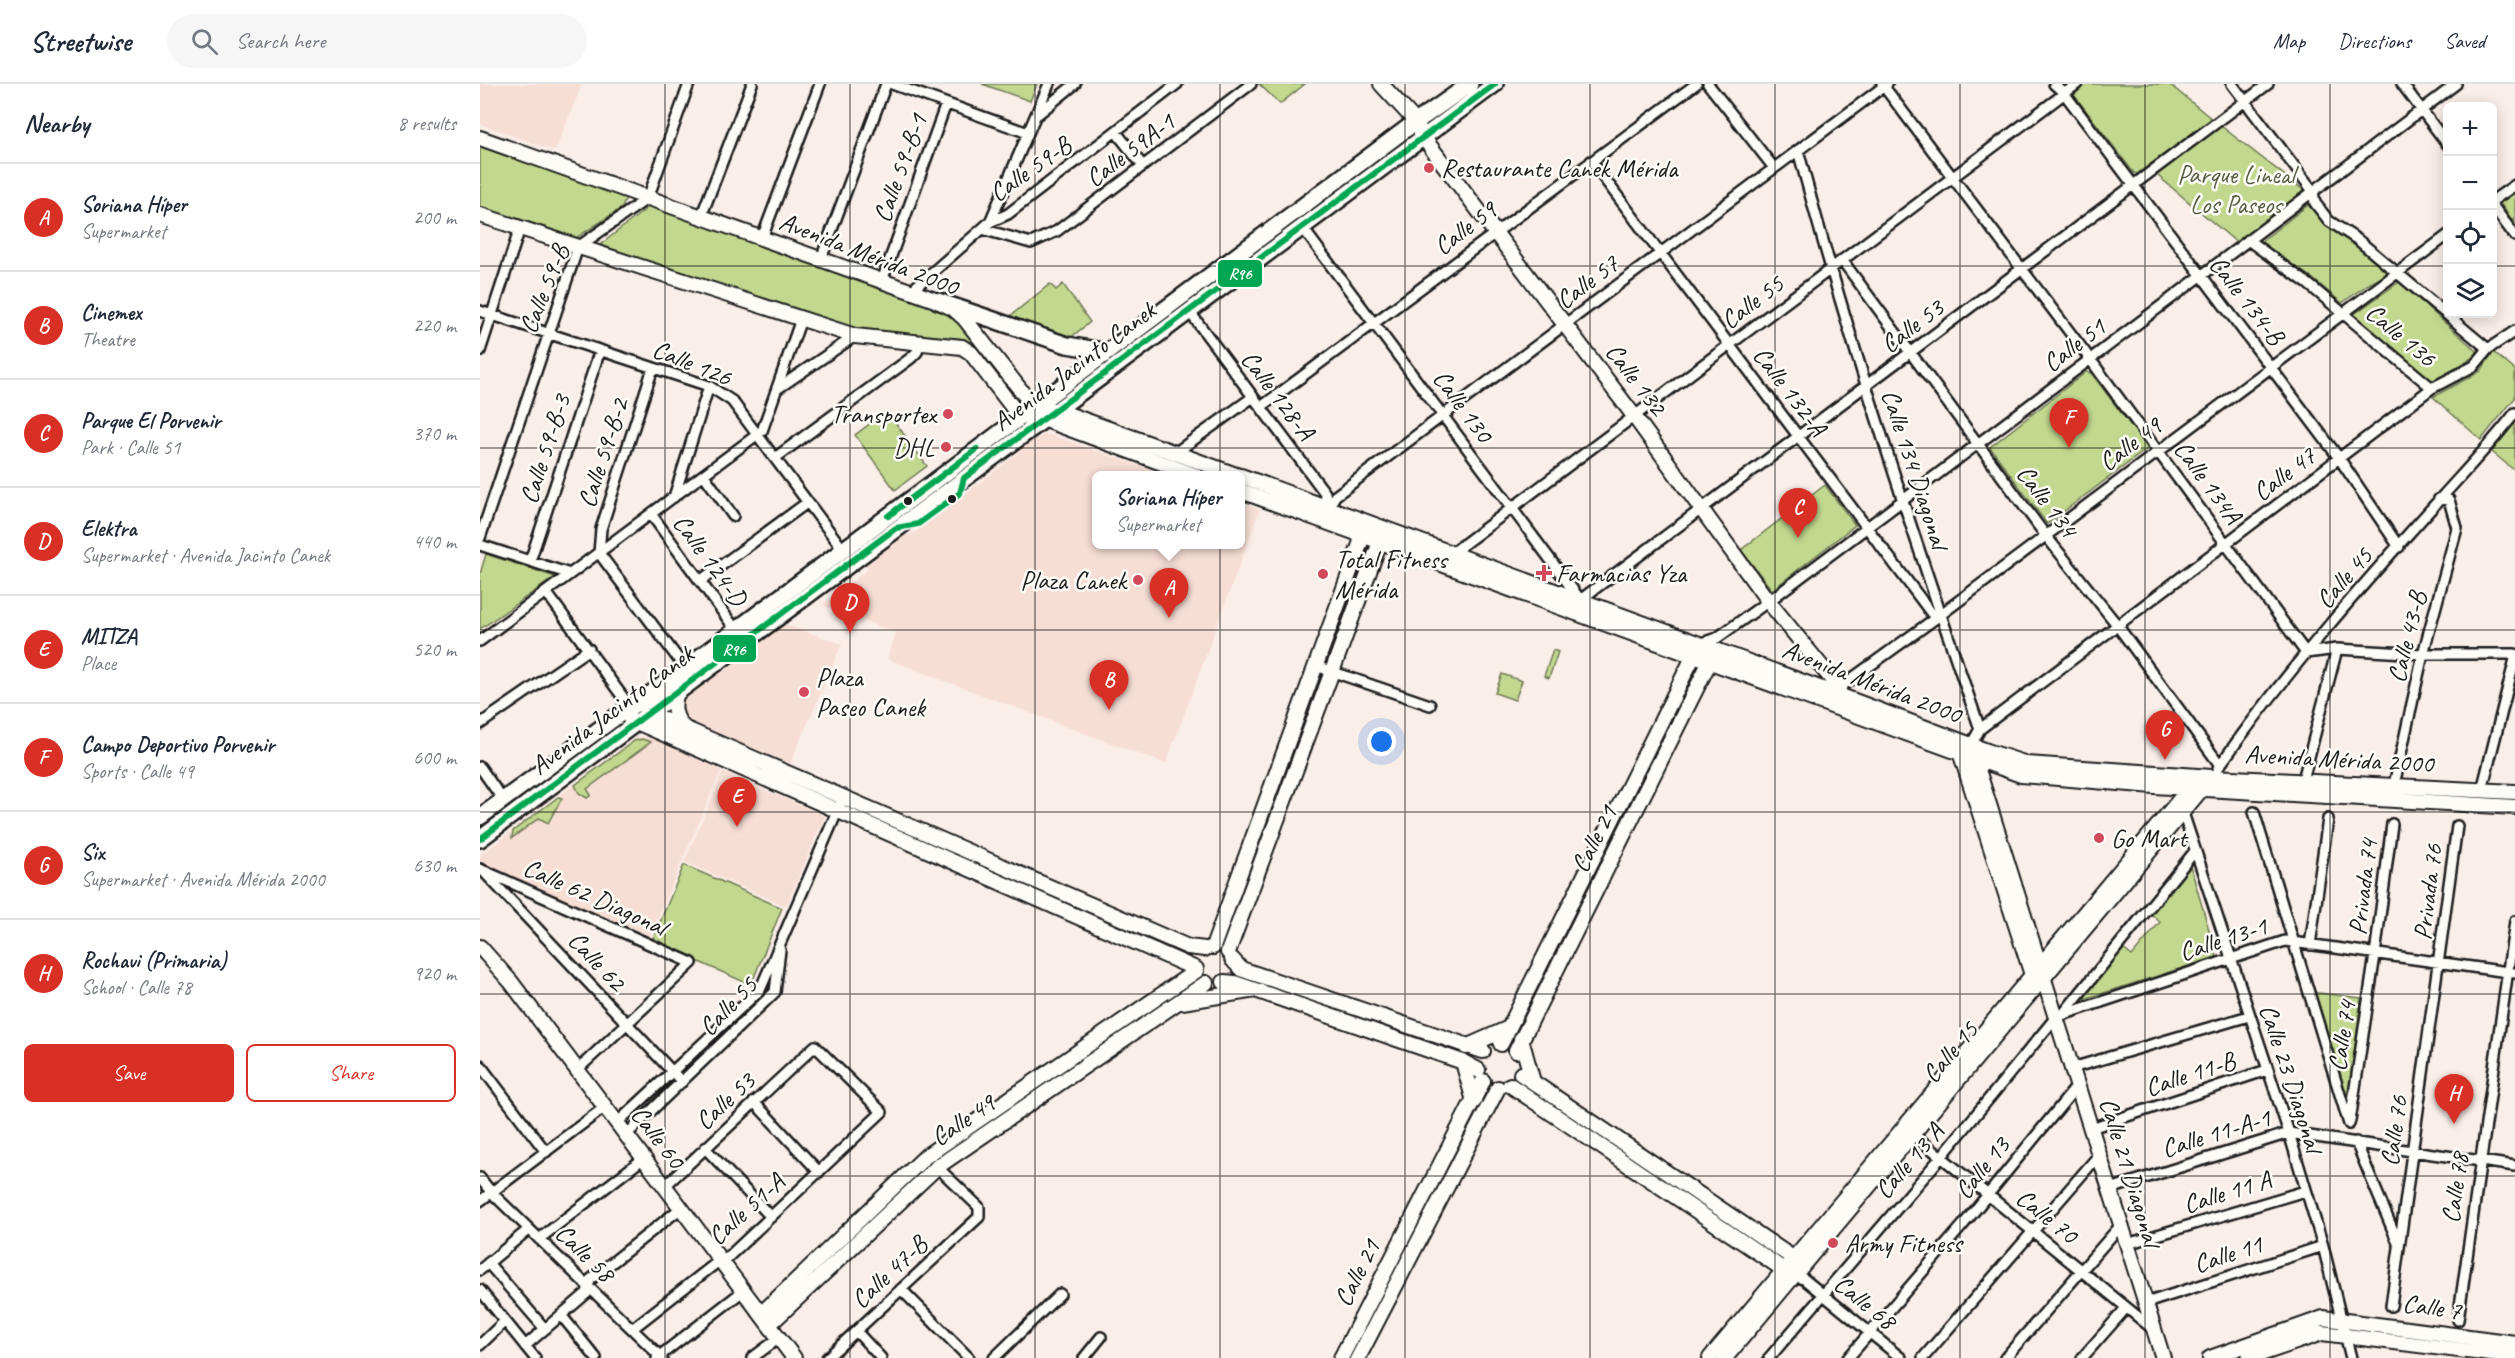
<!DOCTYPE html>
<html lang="en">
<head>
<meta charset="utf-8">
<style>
  body { margin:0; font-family:Caveat,sans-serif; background:#f6f6f7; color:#1f2937 }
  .controls { position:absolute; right:18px; top:18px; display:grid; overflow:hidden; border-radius:9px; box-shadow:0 3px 15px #0003 }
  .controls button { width:54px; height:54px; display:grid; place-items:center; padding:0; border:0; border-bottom:2px solid #e0e1e3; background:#fff; color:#1f2937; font:30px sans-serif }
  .you { position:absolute; left:902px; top:658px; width:21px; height:21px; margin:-15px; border:4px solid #fff; border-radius:50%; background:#1a73e8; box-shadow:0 0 0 9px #1a73e833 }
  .badge { display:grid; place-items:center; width:39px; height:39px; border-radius:50%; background:#d93025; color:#fff; font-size:20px; font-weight:700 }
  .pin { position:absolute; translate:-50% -50px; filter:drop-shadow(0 2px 3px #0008) }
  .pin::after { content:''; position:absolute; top:32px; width:21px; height:18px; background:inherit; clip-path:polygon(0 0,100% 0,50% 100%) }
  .popup { position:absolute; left:612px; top:387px; width:153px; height:78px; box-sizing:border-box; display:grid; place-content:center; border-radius:9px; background:#fff; filter:drop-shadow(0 2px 4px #0005); font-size:20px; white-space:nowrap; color:#747a83 }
  .popup b { font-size:22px; color:#1f2937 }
  .popup::after { content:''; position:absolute; left:50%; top:100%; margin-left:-12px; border:12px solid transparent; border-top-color:#fff }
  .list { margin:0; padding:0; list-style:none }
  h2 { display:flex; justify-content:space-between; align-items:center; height:78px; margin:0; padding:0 24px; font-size:26px }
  h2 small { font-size:20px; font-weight:400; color:#747a83 }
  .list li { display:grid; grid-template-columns:39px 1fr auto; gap:18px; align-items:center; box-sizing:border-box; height:108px; padding:0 24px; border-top:2px solid #e0e1e3 }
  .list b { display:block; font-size:22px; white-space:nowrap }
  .list p { margin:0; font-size:20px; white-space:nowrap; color:#747a83 }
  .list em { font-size:20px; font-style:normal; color:#747a83 }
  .actions { display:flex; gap:12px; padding:18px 24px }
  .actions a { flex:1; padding:14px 0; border:2px solid #d93025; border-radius:9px; text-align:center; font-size:21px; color:#d93025 }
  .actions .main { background:#d93025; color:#fff }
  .icon { flex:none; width:33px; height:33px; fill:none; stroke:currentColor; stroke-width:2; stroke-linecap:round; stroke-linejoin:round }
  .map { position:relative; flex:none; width:2035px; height:1274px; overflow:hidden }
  header { display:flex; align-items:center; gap:36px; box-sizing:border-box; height:84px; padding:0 30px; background:#fff; border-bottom:2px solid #e0e1e3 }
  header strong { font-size:28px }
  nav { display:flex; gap:33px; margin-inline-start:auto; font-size:21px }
  .search { width:420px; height:54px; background:#f6f6f7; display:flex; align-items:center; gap:15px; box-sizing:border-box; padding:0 21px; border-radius:33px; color:#747a83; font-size:22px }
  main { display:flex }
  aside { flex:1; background:#fff }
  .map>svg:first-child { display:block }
  .built { fill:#f7ded5 }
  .green { fill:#c2d88e; stroke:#6f7a55; stroke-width:1.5 }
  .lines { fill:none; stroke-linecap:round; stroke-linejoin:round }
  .street-casing { stroke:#1c1c1c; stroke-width:14 }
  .secondary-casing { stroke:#1c1c1c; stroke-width:18 }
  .primary-casing { stroke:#1c1c1c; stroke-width:20 }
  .street { stroke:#fdfcf7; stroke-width:9 }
  .secondary { stroke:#fdfcf7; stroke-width:14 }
  .primary { stroke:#fdfcf7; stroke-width:15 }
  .bus-1-casing { stroke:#fdfcf7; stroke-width:10 }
  .bus-1 { stroke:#00a651; stroke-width:6 }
  .grid { fill:none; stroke:#1c1c1c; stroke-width:1.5; stroke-opacity:0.55 }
  .poi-dot { fill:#d1495b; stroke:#fdfcf7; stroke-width:2 }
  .bus-dot { fill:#1c1c1c; stroke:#fdfcf7; stroke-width:2 }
  .labels { text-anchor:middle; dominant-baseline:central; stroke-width:5; stroke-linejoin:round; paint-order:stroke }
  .street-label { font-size:26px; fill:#1c1c1c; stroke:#fdfcf7 }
  .poi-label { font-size:26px; fill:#1c1c1c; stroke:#fdfcf7; text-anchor:start }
  .park-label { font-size:26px; fill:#565e44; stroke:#fdfcf7 }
  .line-badge { stroke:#fdfcf7; stroke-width:2 }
  .badge-label { font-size:16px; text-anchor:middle; font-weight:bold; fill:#fff }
</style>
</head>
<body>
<header>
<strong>Streetwise</strong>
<div class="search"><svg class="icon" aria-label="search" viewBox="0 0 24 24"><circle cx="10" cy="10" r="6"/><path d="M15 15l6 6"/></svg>Search here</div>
<nav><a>Map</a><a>Directions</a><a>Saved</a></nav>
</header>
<main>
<aside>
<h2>Nearby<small>8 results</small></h2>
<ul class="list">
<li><span class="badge">A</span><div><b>Soriana Híper</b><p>Supermarket</p></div><em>200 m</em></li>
<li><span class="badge">B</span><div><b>Cinemex</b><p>Theatre</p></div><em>220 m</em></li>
<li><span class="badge">C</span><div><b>Parque El Porvenir</b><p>Park · Calle 51</p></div><em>370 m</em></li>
<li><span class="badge">D</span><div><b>Elektra</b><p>Supermarket · Avenida Jacinto Canek</p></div><em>440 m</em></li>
<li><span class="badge">E</span><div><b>MITZA</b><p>Place</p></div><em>520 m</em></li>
<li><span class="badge">F</span><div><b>Campo Deportivo Porvenir</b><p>Sports · Calle 49</p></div><em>600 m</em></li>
<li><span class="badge">G</span><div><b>Six</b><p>Supermarket · Avenida Mérida 2000</p></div><em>630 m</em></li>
<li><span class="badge">H</span><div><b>Rochavi (Primaria)</b><p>School · Calle 78</p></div><em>920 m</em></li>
</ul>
<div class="actions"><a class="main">Save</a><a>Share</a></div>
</aside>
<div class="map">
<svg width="2035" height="1274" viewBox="0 0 2035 1274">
  <rect width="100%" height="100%" fill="#faeee8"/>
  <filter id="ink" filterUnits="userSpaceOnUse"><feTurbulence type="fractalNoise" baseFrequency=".0167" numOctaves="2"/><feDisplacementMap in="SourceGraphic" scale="12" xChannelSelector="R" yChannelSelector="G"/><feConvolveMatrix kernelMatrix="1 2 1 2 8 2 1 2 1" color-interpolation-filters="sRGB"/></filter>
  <g filter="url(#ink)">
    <!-- built -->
    <path class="built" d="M0 0H102L75 67 0 40Z
      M562 351H571L686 391 617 392V460H761V418L780 425 686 680 407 575 416 549 342 521 388 485 385 479 417 455 436 448 537 370 544 361Z
      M304 540 362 560 310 680 204 635 199 625 201 619 206 614Z
      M158 653 170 654 242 685 169 854 0 778V771Z
      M243 688 345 732 306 822 204 778Z"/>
    <!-- green -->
    <path class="green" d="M502 0H557L550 17Z
      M779 0H825L800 20Z
      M1606 0H1689L1732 35 1657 90 1654 89 1594 11Z
      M1741 42 1826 108 1756 158 1677 91Z
      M0 58 147 110 142 124 96 154 0 123Z
      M2035 108V140L2020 119Z
      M171 121 456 221C492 242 514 282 539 315L499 265 485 255 372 245 120 161Z
      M1828 121 1847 141 1874 158 1908 190 1887 201 1862 219 1832 194 1779 159Z
      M1919 198 1998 268V270L1954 298 1874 233 1873 231Z
      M570 200 576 206 583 200 610 238 590 254 529 233Z
      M2013 268 2035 286V314L2001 356 1953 313 2001 287Z
      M1606 288 1611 289 1668 364 1567 440 1510 363Z
      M407 327 447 382 415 406 375 351Z
      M2035 338V387L2012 368Z
      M1345 401 1375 441 1292 506 1261 466Z
      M6 470 75 493 0 545V490Z
      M1073 566 1078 568 1069 594 1064 592Z
      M1022 590 1042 597 1035 616 1015 609Z
      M162 655 171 658 107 705 111 711 107 714 99 709 95 701 154 657Z
      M78 713 82 714 68 739 59 734 32 754 33 747Z
      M204 781 302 824 271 901 172 857Z
      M1710 781 1737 873 1595 918 1641 863 1652 872 1680 838 1670 829Z
      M1830 908 1881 914 1867 1030Z"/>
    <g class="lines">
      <!-- street casing -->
      <g class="street-casing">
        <path id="street" d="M412 0 548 49
          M1228 0 1294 84
          M1402 0 1610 275 1826 569
          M1574 0 1584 9 1859 374 1919 463
          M1752 0 1833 107 1835 119 1849 137 1878 156 2008 265
          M1922 0 1968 61
          M558 30 595 0
          M636 48 663 82
          M1318 66C1370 262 1434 454 1500 645
          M1111 77 1455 534
          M2012 117 2035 101
          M2012 121 2035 152
          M221 133 272 0
          M510 138 569 0
          M822 143 1099 514
          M502 145 551 159 577 147 771 0
          M282 154 340 0
          M1768 156 1827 199 1952 304
          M341 175 406 0
          M1362 176 1566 452 1634 537 1740 681
          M402 197 466 20
          M431 207 510 138 528 130 697 0
          M0 227 229 302 252 317 365 468
          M709 227 845 409 848 424
          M0 267 40 144
          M173 284 121 445 119 469 205 584
          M297 305 375 252
          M781 323 1216 0
          M695 369 773 313
          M295 374 431 274 437 268 440 258
          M224 391 253 432
          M194 413 229 302
          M847 427 855 412 1407 0
          M171 430 256 546
          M0 454 98 163 168 114 209 0
          M0 461 90 490
          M972 469 1597 0
          M50 477 120 266
          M220 497 328 418
          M66 508 150 623
          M1100 516 1788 0
          M0 557 282 347 321 235
          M1219 560 1237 554 1297 511 1976 0
          M1826 569 1857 565 1943 570H2035
          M836 582 950 621
          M1359 604 1460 531 1968 151
          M0 640 109 565
          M1491 661 1500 645 1952 304 1994 282 2008 265 2035 247
          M0 683 23 716
          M1738 684C1805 589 1882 501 1960 415 1985 387 2011 360 2035 329
          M1823 696 1857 565
          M1914 701 1943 570 1977 444 1969 416 1959 415
          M2002 706 2035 575
          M1774 728 1869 1040
          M1703 729 1809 1049 1843 1162 1871 1274
          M0 785 212 879 97 986
          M4 788 202 998
          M1830 861 1848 735
          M1583 930 1715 767
          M0 981 66 1068
          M1592 984 1769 932
          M274 1018 339 1088
          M1870 1037 1895 871 1912 740
          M137 1039 280 906 360 721
          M1611 1044 1787 986
          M1433 1050 1673 1245
          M146 1051 295 908 300 866
          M1876 1058 1919 1161
          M225 1064 291 1133
          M0 1094 11 1108 182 1274
          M1630 1105 1809 1049 2035 1082
          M0 1117 125 1023
          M59 1155 164 1074
          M1647 1160 1825 1107
          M8 1179 65 1245
          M0 1186 49 1145
          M1315 1192 1324 1195 1421 1274
          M421 1205 489 1274
          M0 1206 55 1274
          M1666 1219 1843 1162
          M1911 1222 1977 742
          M81 1231 116 1274
          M1978 1236 2035 837
          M152 1245 235 1180 245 1176 402 1028 335 962 185 1102
          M376 1247 401 1274
          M0 1261 25 1237
          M45 1262 107 1209 110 1196 201 1124
          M177 1274 263 1207
          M272 1274 299 1254
          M347 1274 499 1133V1123L455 1081
          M514 1274 580 1210
          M604 1274 621 1253
          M1289 1274 1462 1072 1576 933 1805 857 2035 889
          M1368 1274 1483 1141 1597 1002
          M1443 1274 1619 1071
          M1525 1274 1641 1141
          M1602 1274 1646 1224"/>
      </g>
      <!-- secondary casing -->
      <g class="secondary-casing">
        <path id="secondary" d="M901 0 936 38 943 53 1154 332 1288 517 1359 604 1354 615
          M0 54 458 217 474 225 484 234 550 318 555 322 582 328 759 392
          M0 131 375 252 482 263 491 269 540 333 563 335 717 392
          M761 392 1356 610 1507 667 1547 680 1732 693 2035 708
          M761 407 1541 691 1674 702 2035 723
          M197 608C192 623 194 634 205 645
          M163 622 169 629 708 863 725 865
          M150 635 716 885
          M1481 671 1554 897
          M1495 676 1683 1274
          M0 863 31 898 314 1274
          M733 863 883 452
          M748 868 900 458
          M752 875 761 885 1003 967
          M744 898 755 899 983 978 998 986
          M702 918 775 906
          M1041 955 1053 998
          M1021 960 1216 567
          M986 963 1029 944
          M1036 967 1232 573
          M983 978 994 1017
          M1041 990 1313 1174 1318 1181
          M1030 1001 1310 1190
          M281 1230 446 1072 716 887
          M289 1241 457 1083 726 899
          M861 1274 1003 997
          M878 1274 1018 1004
          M1230 1274 1702 713 1710 699
          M1245 1274 1725 701
          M1730 1274 1843 1234 2035 1259
          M1769 1274 1842 1249 2035 1273"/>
      </g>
      <!-- primary casing -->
      <g class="primary-casing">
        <path id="primary" d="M458 217 587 261 629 268
          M0 733 140 630 165 614 926 45 990 0
          M0 755 1015 0"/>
      </g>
      <!-- street -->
      <use href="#street" class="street"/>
      <!-- secondary -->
      <use href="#secondary" class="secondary"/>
      <!-- primary -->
      <use href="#primary" class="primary"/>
      <!-- bus-1 casing -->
      <g class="bus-1-casing">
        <path id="bus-1" d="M408 432 497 365
          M0 755 416 444 438 440 480 409 484 394 1015 0"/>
      </g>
      <!-- bus-1 -->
      <use href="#bus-1" class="bus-1"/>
    </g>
  </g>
  <!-- grid -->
  <path class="grid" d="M185 0V1274M370 0V1274M555 0V1274M740 0V1274M925 0V1274M1110 0V1274M1295 0V1274M1480 0V1274M1665 0V1274M1850 0V1274M0 182H1968M2012 182H2035M0 364H2035M0 546H2035M0 728H2035M0 910H2035M0 1092H2035"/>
  <!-- markers -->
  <g class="poi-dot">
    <circle cx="949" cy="84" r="6"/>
    <circle cx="468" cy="330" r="6"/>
    <circle cx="466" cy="363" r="6"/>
    <path d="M1061 480h6v6h6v6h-6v6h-6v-6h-6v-6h6z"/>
    <circle cx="843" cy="490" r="6"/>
    <circle cx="658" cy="496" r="6"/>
    <circle cx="324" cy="608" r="6"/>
    <circle cx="1619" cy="754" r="6"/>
    <circle cx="1353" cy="1159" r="6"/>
  </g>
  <g class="bus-dot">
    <circle cx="472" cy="415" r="5"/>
    <circle cx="428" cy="417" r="5"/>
  </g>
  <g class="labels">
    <!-- street labels -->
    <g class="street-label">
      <text transform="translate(650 66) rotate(-37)">Calle 59A-1</text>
      <text transform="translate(420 84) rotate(-70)">Calle 59-B-1</text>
      <text transform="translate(550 85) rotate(-35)">Calle 59-B</text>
      <text transform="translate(985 144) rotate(-37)">Calle 59</text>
      <text transform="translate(389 170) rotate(21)">Avenida Mérida 2000</text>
      <text transform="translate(1107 198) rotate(-37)">Calle 57</text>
      <text transform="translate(64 205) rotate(-68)">Calle 59-B</text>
      <text transform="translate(1767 216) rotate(52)">Calle 134-B</text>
      <text transform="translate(1272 218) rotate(-37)">Calle 55</text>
      <text transform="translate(1432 242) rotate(-37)">Calle 53</text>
      <text transform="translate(1921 251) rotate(40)">Calle 136</text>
      <text transform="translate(1594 261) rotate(-37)">Calle 51</text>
      <text transform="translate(212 279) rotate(22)">Calle 126</text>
      <text transform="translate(594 282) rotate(-37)">Avenida Jacinto Canek</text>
      <text transform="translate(1156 295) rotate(53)">Calle 132</text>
      <text transform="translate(1310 307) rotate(53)">Calle 132-A</text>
      <text transform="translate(798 311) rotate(53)">Calle 128-A</text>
      <text transform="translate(983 322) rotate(54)">Calle 130</text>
      <text transform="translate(1650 360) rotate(-37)">Calle 49</text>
      <text transform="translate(65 365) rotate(-72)">Calle 59-B-3</text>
      <text transform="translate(123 369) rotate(-72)">Calle 59-B-2</text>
      <text transform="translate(1435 385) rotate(72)">Calle 134 Diagonal</text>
      <text transform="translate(1804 390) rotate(-37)">Calle 47</text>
      <text transform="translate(1728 398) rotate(54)">Calle 134A</text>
      <text transform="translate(1567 417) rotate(53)">Calle 134</text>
      <text transform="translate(230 476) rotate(54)">Calle 124-D</text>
      <text transform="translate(1864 494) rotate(-49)">Calle 45</text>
      <text transform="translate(1927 553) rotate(-76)">Calle 43-B</text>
      <text transform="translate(1392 598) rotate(21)">Avenida Mérida 2000</text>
      <text transform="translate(132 626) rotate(-37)">Avenida Jacinto Canek</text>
      <text transform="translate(1859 675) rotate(3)">Avenida Mérida 2000</text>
      <text transform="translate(1114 755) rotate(-63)">Calle 21</text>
      <text transform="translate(1883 803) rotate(-83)">Privada 74</text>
      <text transform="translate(1948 808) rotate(-83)">Privada 76</text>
      <text transform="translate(115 813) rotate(24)">Calle 62 Diagonal</text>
      <text transform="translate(1743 855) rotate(-18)">Calle 13-1</text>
      <text transform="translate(117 877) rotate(47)">Calle 62</text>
      <text transform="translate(248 922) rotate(-46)">Calle 55</text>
      <text transform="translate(1862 952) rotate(-81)">Calle 74</text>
      <text transform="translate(1470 968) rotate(-50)">Calle 15</text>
      <text transform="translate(1710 990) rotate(-18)">Calle 11-B</text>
      <text transform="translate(1811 994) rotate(72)">Calle 23 Diagonal</text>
      <text transform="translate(245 1017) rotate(-43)">Calle 53</text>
      <text transform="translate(483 1036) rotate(-34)">Calle 49</text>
      <text transform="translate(1914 1047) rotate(-82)">Calle 76</text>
      <text transform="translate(1736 1049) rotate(-17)">Calle 11-A-1</text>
      <text transform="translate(178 1053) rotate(53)">Calle 60</text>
      <text transform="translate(1429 1077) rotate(-49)">Calle 13 A</text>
      <text transform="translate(1502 1084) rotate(-51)">Calle 13</text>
      <text transform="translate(1650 1088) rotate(73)">Calle 21 Diagonal</text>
      <text transform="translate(1975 1104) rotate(-82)">Calle 78</text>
      <text transform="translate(1747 1108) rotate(-17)">Calle 11 A</text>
      <text transform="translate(266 1125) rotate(-42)">Calle 51-A</text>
      <text transform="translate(1567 1132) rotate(39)">Calle 70</text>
      <text transform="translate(105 1169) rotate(44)">Calle 58</text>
      <text transform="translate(1748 1170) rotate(-18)">Calle 11</text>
      <text transform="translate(409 1188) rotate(-43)">Calle 47-B</text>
      <text transform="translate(877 1189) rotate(-63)">Calle 21</text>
      <text transform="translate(1385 1218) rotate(39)">Calle 68</text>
      <text transform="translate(1952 1223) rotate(8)">Calle 7</text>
    </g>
    <!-- poi labels -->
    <g class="poi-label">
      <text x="961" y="84">Restaurante Canek Mérida</text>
      <text x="456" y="330" text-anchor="end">Transportex</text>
      <text x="454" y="363" text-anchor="end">DHL</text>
      <text x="855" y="475">Total Fitness<tspan x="855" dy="30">Mérida</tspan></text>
      <text x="1076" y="489">Farmacias Yza</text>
      <text x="646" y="496" text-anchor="end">Plaza Canek</text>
      <text x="336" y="593">Plaza<tspan x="336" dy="30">Paseo Canek</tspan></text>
      <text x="1631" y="754">Go Mart</text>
      <text x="1365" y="1159">Army Fitness</text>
    </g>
    <!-- park labels -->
    <g class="park-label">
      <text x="1756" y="90">Parque Lineal<tspan x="1756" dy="30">Los Paseos</tspan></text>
    </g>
  </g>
  <g class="line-badge">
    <rect x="737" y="175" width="46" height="29" rx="6" fill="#00a651"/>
    <rect x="232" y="550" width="45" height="29" rx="6" fill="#00a651"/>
  </g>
  <g class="badge-label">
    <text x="760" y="195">R96</text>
    <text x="254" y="571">R96</text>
  </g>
</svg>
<div class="controls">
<button>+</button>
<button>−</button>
<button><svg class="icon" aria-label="locate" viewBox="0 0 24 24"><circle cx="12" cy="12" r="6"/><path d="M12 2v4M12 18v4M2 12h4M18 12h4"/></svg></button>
<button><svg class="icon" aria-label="layers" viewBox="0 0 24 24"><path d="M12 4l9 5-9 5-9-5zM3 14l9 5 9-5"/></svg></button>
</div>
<div class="you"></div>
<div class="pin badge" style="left:689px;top:534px">A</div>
<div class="popup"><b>Soriana Híper</b>Supermarket</div>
<div class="pin badge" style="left:629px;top:626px">B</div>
<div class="pin badge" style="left:1318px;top:454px">C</div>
<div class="pin badge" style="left:370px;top:549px">D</div>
<div class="pin badge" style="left:257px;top:743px">E</div>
<div class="pin badge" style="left:1589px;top:364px">F</div>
<div class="pin badge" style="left:1685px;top:676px">G</div>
<div class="pin badge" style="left:1974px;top:1040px">H</div>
</div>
</main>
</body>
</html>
